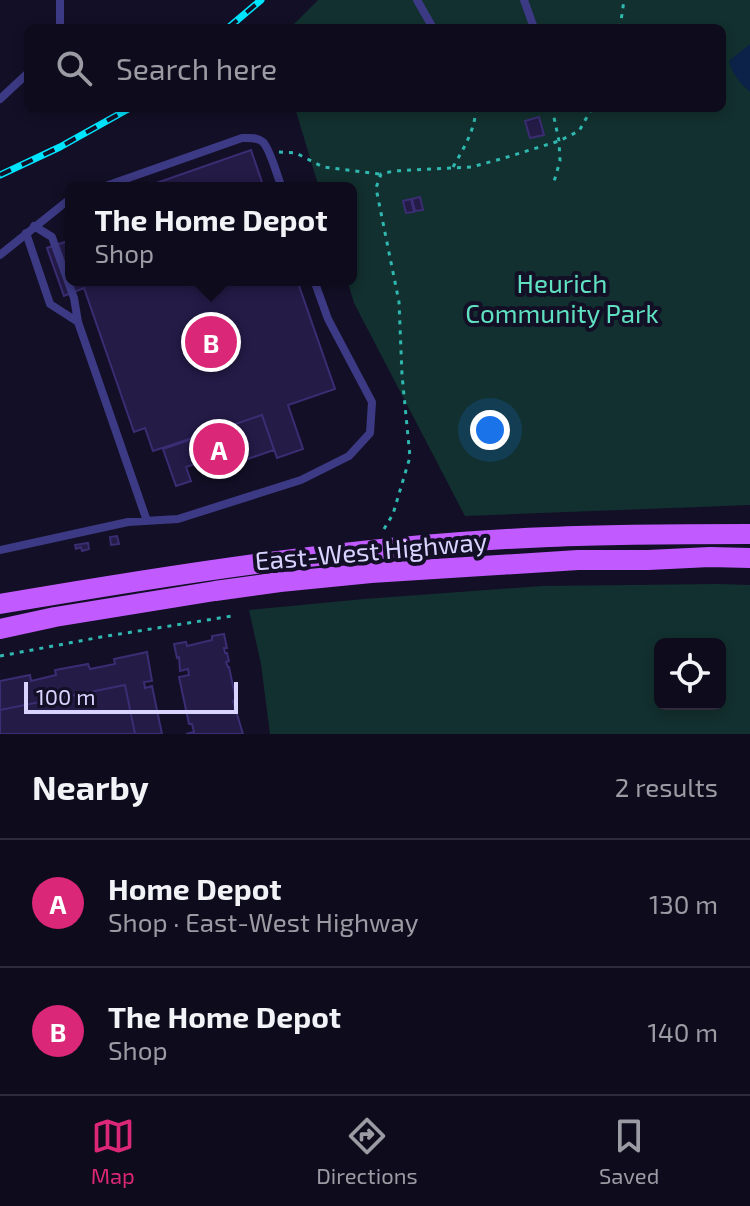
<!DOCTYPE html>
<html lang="en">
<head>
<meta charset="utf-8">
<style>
  body { margin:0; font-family:"Exo 2",sans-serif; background:#1c1929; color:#f1f3f6 }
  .controls { position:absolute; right:24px; bottom:24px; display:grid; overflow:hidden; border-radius:12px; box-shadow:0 4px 12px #0003 }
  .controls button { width:72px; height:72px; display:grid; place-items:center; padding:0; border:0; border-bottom:2px solid #2e2b3b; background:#0e0b1c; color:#f1f3f6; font:40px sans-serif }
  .scale { position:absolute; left:24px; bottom:20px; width:214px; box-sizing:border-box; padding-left:8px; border:4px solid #d9d4ff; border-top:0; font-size:22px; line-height:28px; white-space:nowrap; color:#d9d4ff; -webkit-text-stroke:6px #130f26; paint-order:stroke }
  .you { position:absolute; left:490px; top:430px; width:28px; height:28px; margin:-20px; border:6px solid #fff; border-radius:50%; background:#1a73e8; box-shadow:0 0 0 12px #1a73e833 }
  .badge { display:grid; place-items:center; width:52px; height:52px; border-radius:50%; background:#db2777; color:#fff; font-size:26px; font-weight:700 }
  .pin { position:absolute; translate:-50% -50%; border:4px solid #fff; box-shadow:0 2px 8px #0006 }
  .popup { position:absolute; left:65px; top:182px; width:292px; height:104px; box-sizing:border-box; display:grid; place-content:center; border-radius:12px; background:#0e0b1c; filter:drop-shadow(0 2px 6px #0005); font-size:26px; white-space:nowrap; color:#9b9ba3 }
  .popup b { font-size:30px; color:#f1f3f6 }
  .popup::after { content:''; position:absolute; left:50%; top:100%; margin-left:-16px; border:16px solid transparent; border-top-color:#0e0b1c }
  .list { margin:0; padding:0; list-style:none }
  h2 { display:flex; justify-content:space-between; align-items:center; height:104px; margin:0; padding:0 32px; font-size:34px }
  h2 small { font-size:26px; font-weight:400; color:#9b9ba3 }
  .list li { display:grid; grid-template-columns:52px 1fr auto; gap:24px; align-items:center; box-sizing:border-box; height:128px; padding:0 32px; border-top:2px solid #2e2b3b }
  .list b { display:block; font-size:30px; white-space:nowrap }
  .list p { margin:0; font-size:26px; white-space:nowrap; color:#9b9ba3 }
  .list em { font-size:26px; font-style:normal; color:#9b9ba3 }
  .icon { flex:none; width:44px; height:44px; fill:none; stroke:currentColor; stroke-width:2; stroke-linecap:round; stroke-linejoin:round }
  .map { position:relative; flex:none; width:750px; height:734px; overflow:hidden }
  .search { position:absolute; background:#0e0b1c; box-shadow:0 4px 12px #0003; left:24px; right:24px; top:24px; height:88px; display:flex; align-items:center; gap:20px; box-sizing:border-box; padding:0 28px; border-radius:12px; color:#9b9ba3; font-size:30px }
  .sheet { height:360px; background:#0e0b1c }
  nav { display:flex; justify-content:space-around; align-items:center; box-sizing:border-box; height:112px; border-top:2px solid #2e2b3b; background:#0e0b1c; font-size:22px; color:#9b9ba3 }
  nav a { display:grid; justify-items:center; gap:4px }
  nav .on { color:#db2777 }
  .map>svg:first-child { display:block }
  .green { fill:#12302f; fill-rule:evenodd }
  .water { fill:#0c2248 }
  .building { fill:#241b47; stroke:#3b2d73; stroke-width:2 }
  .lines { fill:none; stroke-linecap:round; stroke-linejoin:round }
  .path { stroke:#2fb8b0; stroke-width:3; stroke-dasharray:4 6; stroke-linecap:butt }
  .lane { stroke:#3d3a85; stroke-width:8 }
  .primary { stroke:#c25bff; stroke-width:20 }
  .rail-casing { stroke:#00e5ff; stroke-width:7 }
  .rail { stroke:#130f26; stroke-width:4; stroke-dasharray:12; stroke-linecap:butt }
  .labels { text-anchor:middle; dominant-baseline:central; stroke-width:8; stroke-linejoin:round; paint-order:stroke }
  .park-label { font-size:26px; fill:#5fe0c0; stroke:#130f26 }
  .street-label { font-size:26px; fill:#d9d4ff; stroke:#130f26 }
</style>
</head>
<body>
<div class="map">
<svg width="750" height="734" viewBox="0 0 750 734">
  <rect width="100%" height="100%" fill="#130f26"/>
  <!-- green -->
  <path class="green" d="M318 0H750V505L465 516 354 303 347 280H351V188H319L295 108H722V28H290Z
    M718 584 750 585V734H270L261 664 249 610 364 599 542 586ZM660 644H720V704H660Z"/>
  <!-- water -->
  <path class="water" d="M750 44V92C740 83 732 74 729 61Z"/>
  <!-- building -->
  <path class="building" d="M539 117 544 135 530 138 525 121Z
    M251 150 264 188H142Z
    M420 197 423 210 415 211 412 199Z
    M411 199 414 212 406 213 403 201Z
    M71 240V280H297L335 389 288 405 303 449 277 458 262 415 153 451 145 428 134 432 84 288 64 296 47 248Z
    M262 415 274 450 239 462 235 450 186 467 191 481 176 486 163 449Z
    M117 536 119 544 111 545 110 537Z
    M88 543 89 549 82 551 81 547 76 549 75 545Z
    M224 634 227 648H224L225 653H227L229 661 226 662 228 667H229L236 700 233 701 243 734H186L194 732 192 724H189L179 677 189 675 188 669 180 671 179 657 177 658 174 644 186 642 187 646 212 640V636Z
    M224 634 227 648H224L225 653H227L229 661 226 662 228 667H229L236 700 233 701 243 734H186L194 732 192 724H189L179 677 189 675 188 669 180 671 179 657 177 658 174 644 186 642 187 646 212 640V636Z
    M147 652 152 681 144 682 145 688 152 686 162 734H135L125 685 0 710V681L30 675 31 681 56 675 55 670 88 664 90 669 115 664 114 659Z
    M147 652 152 681 144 682 145 688 152 686 162 734H0V681L30 675 31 681 56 675 55 670 88 664 90 669 115 664 114 659Z"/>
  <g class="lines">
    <!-- path -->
    <path class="path" d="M620 28 624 0
      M552 108 559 141 560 161 553 185
      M279 152 296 153 323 167 380 174
      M453 167C464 148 475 130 476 108
      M384 529 393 514 410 457 402 375 399 302 376 188 381 174 394 171 471 167 501 159 559 141 579 131 592 108
      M0 656 101 637 232 616"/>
    <!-- lane -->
    <path class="lane" d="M60 0V28
      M417 0 433 28
      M524 0 534 28
      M0 99 28 73
      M100 188 242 138C249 138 257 137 263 142 271 151 277 176 282 188
      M34 226 52 237 74 298 78 322
      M26 233 50 304 78 322 147 521
      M0 255 71 198
      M0 550 128 522 178 519 301 480 349 456 370 433 372 402 328 319 314 280"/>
    <!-- primary -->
    <path class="primary" d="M0 604C181 573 366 544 549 537 616 534 683 534 750 534
      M0 629 55 617 215 591 280 582 371 573 578 560H648L710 557 750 558"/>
    <!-- rail casing -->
    <g class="rail-casing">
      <path id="rail" d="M228 28 261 0
        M0 175 60 147 130 108"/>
    </g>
    <!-- rail -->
    <use href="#rail" class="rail"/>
  </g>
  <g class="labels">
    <!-- park labels -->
    <g class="park-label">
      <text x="562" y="282">Heurich<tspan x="562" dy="30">Community Park</tspan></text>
    </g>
    <!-- street labels -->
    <g class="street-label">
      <text transform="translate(371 550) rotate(-5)">East-West Highway</text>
    </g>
  </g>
</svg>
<div class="controls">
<button><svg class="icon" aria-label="locate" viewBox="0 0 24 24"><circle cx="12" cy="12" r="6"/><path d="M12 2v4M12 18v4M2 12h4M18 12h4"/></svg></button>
</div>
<div class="scale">100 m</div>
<div class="you"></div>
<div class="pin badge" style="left:219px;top:449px">A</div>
<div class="pin badge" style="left:211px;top:342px">B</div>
<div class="popup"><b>The Home Depot</b>Shop</div>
<div class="search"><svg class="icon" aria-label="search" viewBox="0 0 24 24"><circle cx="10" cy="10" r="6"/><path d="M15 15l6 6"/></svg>Search here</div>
</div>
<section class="sheet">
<h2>Nearby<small>2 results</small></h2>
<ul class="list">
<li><span class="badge">A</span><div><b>Home Depot</b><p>Shop · East-West Highway</p></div><em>130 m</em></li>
<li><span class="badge">B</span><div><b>The Home Depot</b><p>Shop</p></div><em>140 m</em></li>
</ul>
</section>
<nav>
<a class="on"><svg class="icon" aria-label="map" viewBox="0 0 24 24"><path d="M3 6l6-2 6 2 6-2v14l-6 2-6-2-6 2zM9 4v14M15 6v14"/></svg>Map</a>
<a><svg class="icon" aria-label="directions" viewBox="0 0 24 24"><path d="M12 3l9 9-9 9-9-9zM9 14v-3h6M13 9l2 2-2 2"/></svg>Directions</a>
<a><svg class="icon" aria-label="saved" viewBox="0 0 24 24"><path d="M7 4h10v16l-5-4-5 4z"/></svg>Saved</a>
</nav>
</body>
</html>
